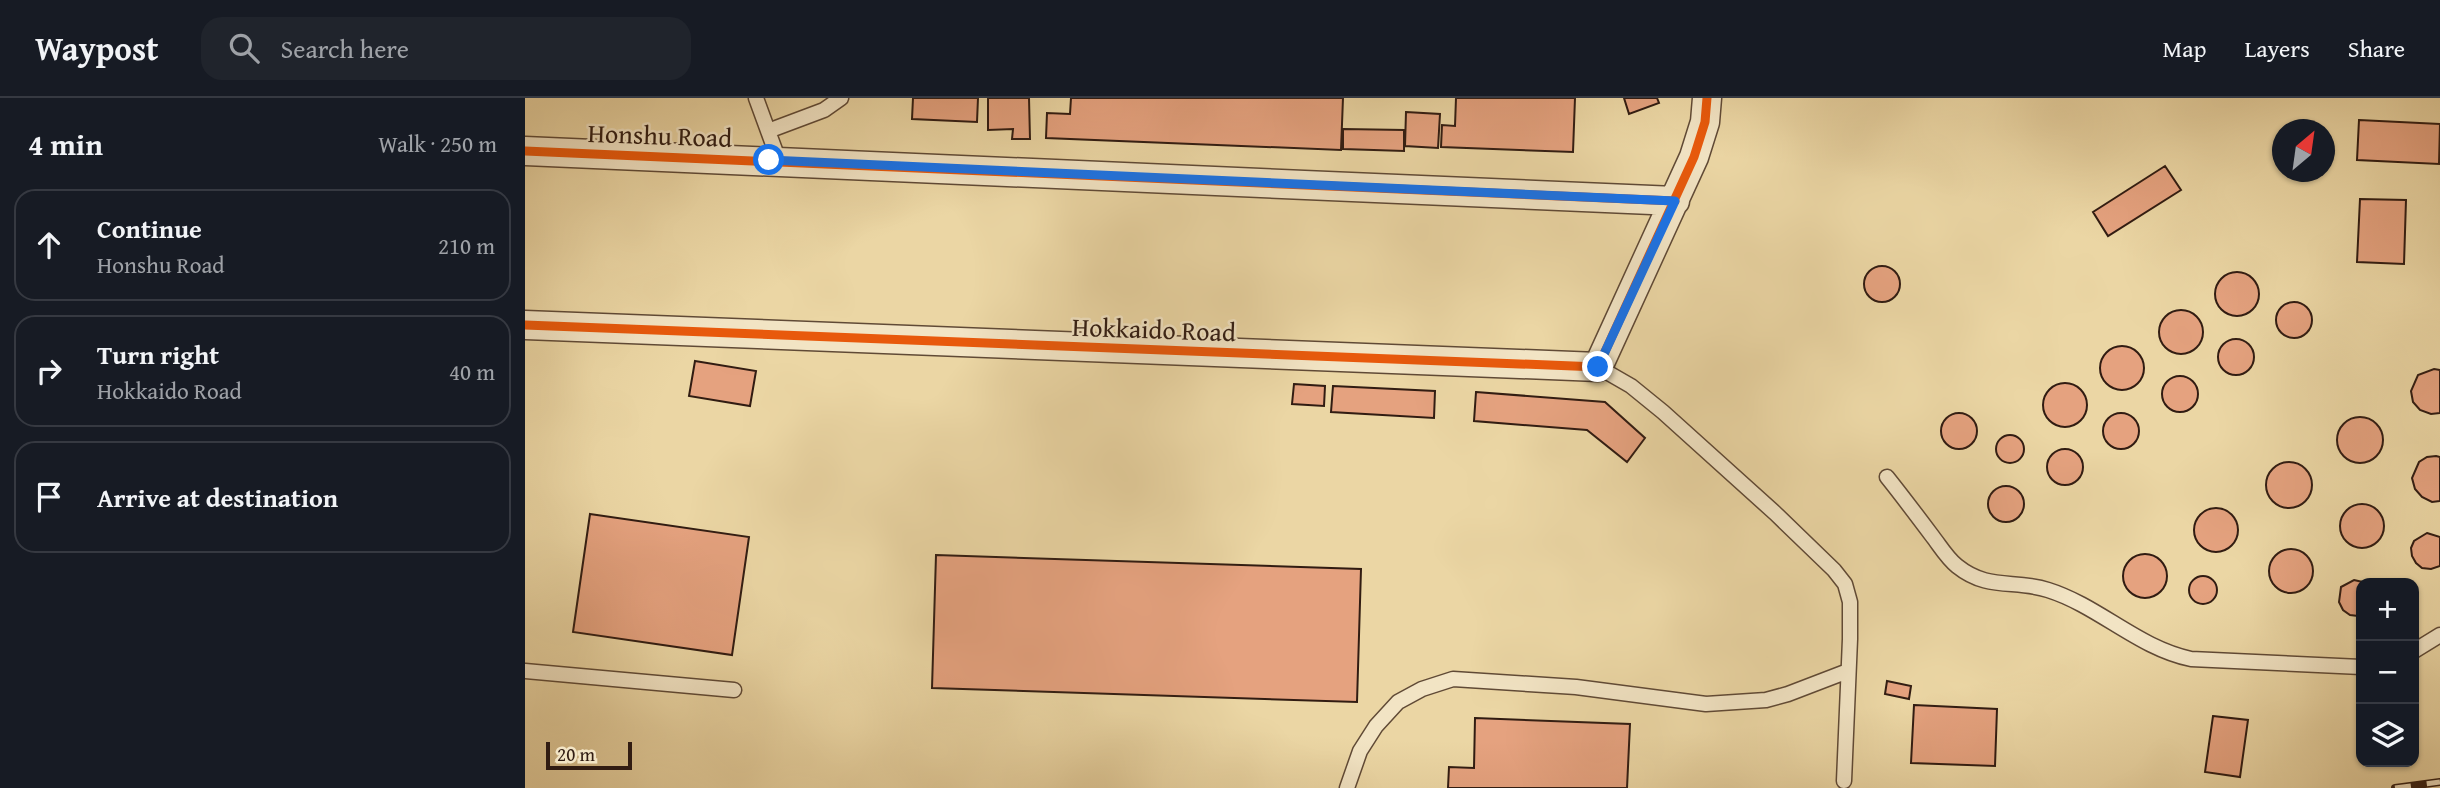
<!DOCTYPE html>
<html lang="en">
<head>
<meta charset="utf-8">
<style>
  body { margin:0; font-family:"Gentium Book Plus",serif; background:#20242c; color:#f1f3f6 }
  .controls { position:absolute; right:21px; bottom:21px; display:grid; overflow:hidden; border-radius:14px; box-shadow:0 2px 5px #0004 }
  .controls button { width:63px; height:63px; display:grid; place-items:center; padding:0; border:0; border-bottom:2px solid #363941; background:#171b24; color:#f1f3f6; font:35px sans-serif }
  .compass { position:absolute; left:1747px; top:21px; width:63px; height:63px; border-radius:50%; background:#171b24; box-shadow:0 2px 5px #0004; rotate:29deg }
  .scale { position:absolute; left:21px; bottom:18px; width:86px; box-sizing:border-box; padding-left:7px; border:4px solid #311c12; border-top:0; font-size:19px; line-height:24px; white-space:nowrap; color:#311c12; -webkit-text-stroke:5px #f2e4c4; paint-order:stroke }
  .stop { position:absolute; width:21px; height:21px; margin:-16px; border:5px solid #1a73e8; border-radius:50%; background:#fff }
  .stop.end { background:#1a73e8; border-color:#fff; box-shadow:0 2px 7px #0008 }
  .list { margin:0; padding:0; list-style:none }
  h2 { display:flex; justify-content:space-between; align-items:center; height:91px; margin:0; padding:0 28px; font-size:30px }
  h2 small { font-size:23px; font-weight:400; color:#9ea1a6 }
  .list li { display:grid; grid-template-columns:46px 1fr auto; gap:21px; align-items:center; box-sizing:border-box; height:112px; margin:0 14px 14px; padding:0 14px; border:2px solid #363941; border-radius:21px }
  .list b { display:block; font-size:26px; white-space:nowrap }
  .list p { margin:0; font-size:23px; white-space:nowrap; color:#9ea1a6 }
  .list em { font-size:23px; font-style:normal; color:#9ea1a6 }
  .icon { flex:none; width:38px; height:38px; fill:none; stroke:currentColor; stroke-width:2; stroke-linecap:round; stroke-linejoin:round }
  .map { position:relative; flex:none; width:1915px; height:690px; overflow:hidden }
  header { display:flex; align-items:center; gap:42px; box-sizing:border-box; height:98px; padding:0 35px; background:#171b24; border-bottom:2px solid #363941 }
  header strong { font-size:33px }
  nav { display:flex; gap:38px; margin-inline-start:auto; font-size:24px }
  .search { width:490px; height:63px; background:#20242c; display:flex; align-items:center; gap:18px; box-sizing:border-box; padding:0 24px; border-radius:21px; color:#9ea1a6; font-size:26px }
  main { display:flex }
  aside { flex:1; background:#171b24 }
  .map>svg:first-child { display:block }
  .building { fill:#e5a27f; stroke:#311c12; stroke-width:2 }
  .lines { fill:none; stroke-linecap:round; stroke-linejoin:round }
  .lane-casing { stroke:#604a36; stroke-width:17 }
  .street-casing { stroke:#604a36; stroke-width:31 }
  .lane { stroke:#f2e4c4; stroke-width:14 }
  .street { stroke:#f2e4c4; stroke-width:28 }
  .rail-casing { stroke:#311c12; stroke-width:8 }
  .rail { stroke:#f2e4c4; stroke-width:5; stroke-dasharray:16; stroke-linecap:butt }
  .cycleway-casing { stroke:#f2e4c4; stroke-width:13 }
  .cycleway { stroke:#e8590c; stroke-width:9 }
  .route { stroke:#1a73e8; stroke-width:9 }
  .labels { text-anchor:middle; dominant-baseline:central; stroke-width:5; stroke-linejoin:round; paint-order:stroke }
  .street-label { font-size:26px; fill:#311c12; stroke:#f2e4c4 }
</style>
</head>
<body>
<header>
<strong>Waypost</strong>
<div class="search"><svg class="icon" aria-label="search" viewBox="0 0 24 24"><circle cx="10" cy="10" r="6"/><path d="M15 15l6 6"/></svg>Search here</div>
<nav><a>Map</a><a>Layers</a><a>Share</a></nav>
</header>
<main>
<aside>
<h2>4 min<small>Walk · 250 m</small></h2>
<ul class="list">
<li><svg class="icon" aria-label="ahead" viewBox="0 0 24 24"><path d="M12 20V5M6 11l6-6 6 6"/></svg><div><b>Continue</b><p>Honshu Road</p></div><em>210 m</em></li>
<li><svg class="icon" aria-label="right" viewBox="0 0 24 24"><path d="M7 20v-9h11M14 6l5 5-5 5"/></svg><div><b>Turn right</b><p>Hokkaido Road</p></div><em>40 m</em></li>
<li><svg class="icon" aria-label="arrive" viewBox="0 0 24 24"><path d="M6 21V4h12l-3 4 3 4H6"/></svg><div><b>Arrive at destination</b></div></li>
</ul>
</aside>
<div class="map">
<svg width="1915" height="690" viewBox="0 0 1915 690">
  <rect width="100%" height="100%" fill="#ebd6a4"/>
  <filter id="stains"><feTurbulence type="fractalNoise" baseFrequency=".00286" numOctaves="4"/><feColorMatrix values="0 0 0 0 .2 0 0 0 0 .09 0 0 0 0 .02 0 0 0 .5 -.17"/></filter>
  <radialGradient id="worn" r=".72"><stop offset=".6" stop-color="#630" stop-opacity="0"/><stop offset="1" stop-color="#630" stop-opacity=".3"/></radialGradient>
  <!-- building -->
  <path class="building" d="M388 0H453L452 24 387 21Z
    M463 0H504L505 41H487L488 31 463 32Z
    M546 0H818L816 52 521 40 522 15 545 16Z
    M931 0H1050L1048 54 916 49 917 27 930 28Z
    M1099 0H1132L1134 5 1104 16Z
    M881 14 915 16 913 50 880 48Z
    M1834 22 1915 26 1914 66 1832 62Z
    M818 31 879 32V53L818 51Z
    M1640 68 1656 92 1583 138 1568 114Z
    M1835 101 1881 102 1879 166 1832 164Z
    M1339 186a18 18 0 1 1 36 0a18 18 0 1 1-36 0Z
    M1690 196a22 22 0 1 1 44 0a22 22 0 1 1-44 0Z
    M1751 222a18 18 0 1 1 36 0a18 18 0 1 1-36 0Z
    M1634 234a22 22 0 1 1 44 0a22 22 0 1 1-44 0Z
    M1693 259a18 18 0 1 1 36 0a18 18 0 1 1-36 0Z
    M1575 270a22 22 0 1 1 44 0a22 22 0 1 1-44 0Z
    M170 263 231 273 225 308 164 298Z
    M1909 271 1915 272V315L1906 316 1895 312 1888 304 1886 293 1893 277Z
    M1637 296a18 18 0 1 1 36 0a18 18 0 1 1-36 0Z
    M1518 307a22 22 0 1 1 44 0a22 22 0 1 1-44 0Z
    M769 286 800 288 799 308 767 306Z
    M808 288 910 293 909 320 806 314Z
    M951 294 1080 304 1120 340 1102 364 1062 332 949 323Z
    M1578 333a18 18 0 1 1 36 0a18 18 0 1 1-36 0Z
    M1416 333a18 18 0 1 1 36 0a18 18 0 1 1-36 0Z
    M1812 342a23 23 0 1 1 46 0a23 23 0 1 1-46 0Z
    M1471 351a14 14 0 1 1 28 0a14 14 0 1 1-28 0Z
    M1522 369a18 18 0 1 1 36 0a18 18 0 1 1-36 0Z
    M1911 358 1915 359V403L1907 404 1897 399 1890 391 1887 380 1894 364 1902 359Z
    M1741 387a23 23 0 1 1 46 0a23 23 0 1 1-46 0Z
    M1463 406a18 18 0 1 1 36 0a18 18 0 1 1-36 0Z
    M1815 428a22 22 0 1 1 44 0a22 22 0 1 1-44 0Z
    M1669 432a22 22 0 1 1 44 0a22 22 0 1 1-44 0Z
    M65 416 224 439 207 557 48 534Z
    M1902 435 1915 439V468L1906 471 1897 470 1891 465 1887 458 1886 450 1889 443Z
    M1744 473a22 22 0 1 1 44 0a22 22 0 1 1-44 0Z
    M1598 478a22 22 0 1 1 44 0a22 22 0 1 1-44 0Z
    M411 457 836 471 832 604 407 590Z
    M1664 492a14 14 0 1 1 28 0a14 14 0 1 1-28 0Z
    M1829 482 1842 485H1836V517L1833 518 1825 517 1818 512 1814 504 1816 489Z
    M1362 583 1386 588 1384 601 1360 596Z
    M1389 607 1472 611 1470 668 1386 665Z
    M1688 618 1723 622 1715 679 1680 674Z
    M950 620 1105 626 1102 690H923L924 669 949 670Z"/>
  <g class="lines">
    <!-- lane casing -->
    <g class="lane-casing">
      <path id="lane" d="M231 0 254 63
        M243 33 299 12 316 0
        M1073 269 1106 288 1138 314 1250 415 1309 472 1320 486 1325 504V541L1319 683
        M1362 379C1378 399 1393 419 1408 439 1415 448 1422 460 1432 468 1463 493 1489 481 1523 492 1574 508 1613 550 1666 561L1836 569
        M1889 553 1915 537
        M0 573 209 592
        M822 690 835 653 851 628 873 604 897 591 928 581 1051 589 1181 606 1241 602 1263 596 1323 573"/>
    </g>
    <!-- street casing -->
    <g class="street-casing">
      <path id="street" d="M0 53 1150 103
        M0 227 1073 269 1169 59 1180 24 1182 0"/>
    </g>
    <!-- lane -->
    <use href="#lane" class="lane"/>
    <!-- street -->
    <use href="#street" class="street"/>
    <!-- rail casing -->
    <g class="rail-casing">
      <path id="rail" d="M1870 690 1915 684"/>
    </g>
    <!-- rail -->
    <use href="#rail" class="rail"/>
    <!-- cycleway casing -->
    <g class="cycleway-casing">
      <path id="cycleway" d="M0 53 1150 103
        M0 227 1073 269 1169 59 1180 24 1182 0"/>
    </g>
    <!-- cycleway -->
    <use href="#cycleway" class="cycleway"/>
  </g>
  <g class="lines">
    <!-- route -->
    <path class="route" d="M244 62 1150 103 1073 269"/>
  </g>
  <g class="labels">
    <!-- street labels -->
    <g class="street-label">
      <text transform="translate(135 37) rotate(2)">Honshu Road</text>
      <text transform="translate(629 231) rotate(2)">Hokkaido Road</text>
    </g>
  </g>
  <rect width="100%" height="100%" filter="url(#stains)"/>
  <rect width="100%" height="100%" fill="url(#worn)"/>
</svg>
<div class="controls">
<button>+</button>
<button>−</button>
<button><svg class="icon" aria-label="layers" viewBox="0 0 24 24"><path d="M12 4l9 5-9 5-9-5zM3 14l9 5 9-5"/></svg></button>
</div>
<svg class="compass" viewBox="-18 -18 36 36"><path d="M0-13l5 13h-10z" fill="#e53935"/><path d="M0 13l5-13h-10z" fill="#9ea1a6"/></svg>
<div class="scale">20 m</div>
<div class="stop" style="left:244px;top:62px"></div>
<div class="stop end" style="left:1073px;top:269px"></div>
</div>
</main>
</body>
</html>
